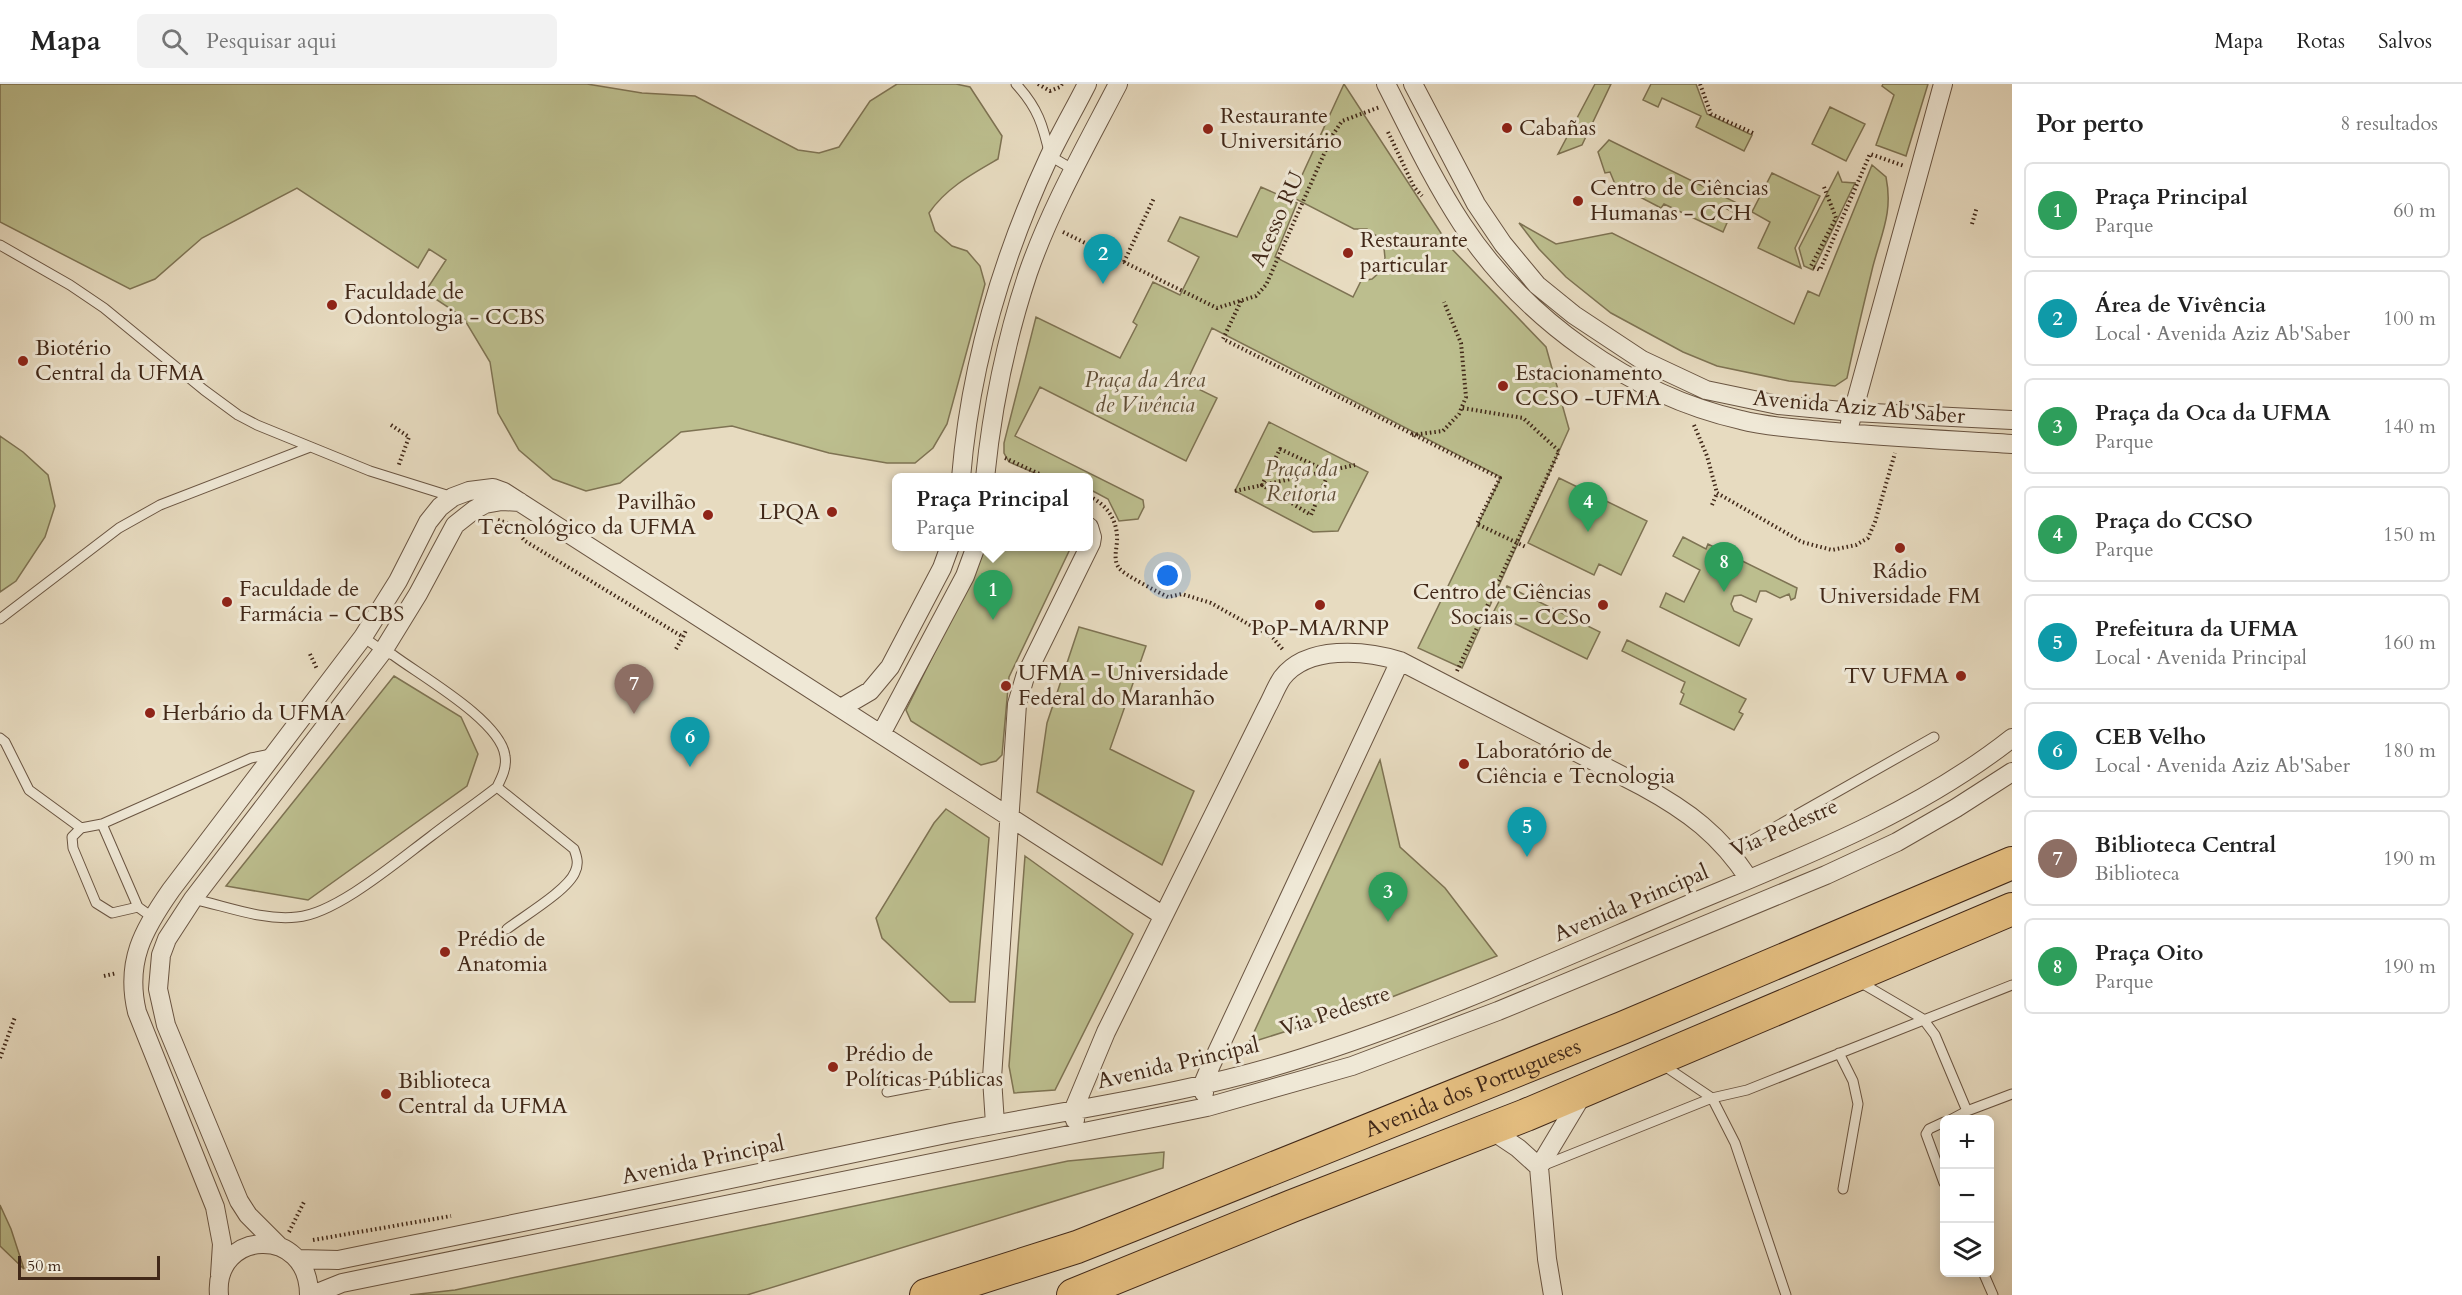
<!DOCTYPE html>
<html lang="pt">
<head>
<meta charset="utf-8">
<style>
  body { margin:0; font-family:Cardo,serif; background:#f2f2f2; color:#222 }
  .controls { position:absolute; right:18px; bottom:18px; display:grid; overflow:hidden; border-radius:9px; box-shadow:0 3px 15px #0003 }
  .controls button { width:54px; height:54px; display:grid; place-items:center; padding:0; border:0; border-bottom:2px solid #e0e0e0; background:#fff; color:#222; font:30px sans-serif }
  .scale { position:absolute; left:18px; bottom:15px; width:142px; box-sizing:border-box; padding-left:6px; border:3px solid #412818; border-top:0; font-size:16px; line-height:21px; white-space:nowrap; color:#412818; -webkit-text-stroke:4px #efe8d6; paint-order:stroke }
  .you { position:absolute; left:1168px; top:492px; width:21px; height:21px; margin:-15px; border:4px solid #fff; border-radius:50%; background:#1a73e8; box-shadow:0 0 0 9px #1a73e833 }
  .badge { display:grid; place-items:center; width:39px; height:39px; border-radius:50%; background:#ea580c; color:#fff; font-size:20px; font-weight:700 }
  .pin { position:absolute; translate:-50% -50px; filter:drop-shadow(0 2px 3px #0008) }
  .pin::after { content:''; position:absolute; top:32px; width:21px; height:18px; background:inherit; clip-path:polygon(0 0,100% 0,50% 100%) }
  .popup { position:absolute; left:892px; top:389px; width:201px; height:78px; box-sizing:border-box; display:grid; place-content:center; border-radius:9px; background:#fff; filter:drop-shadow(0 2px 4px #0005); font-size:20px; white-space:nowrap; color:#767676 }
  .popup b { font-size:22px; color:#222 }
  .popup::after { content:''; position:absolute; left:50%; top:100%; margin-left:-12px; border:12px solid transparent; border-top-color:#fff }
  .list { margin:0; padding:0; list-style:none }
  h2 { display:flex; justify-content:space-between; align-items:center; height:78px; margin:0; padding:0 24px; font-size:26px }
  h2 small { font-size:20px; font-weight:400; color:#767676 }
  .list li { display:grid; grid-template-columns:39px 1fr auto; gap:18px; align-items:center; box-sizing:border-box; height:96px; margin:0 12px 12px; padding:0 12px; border:2px solid #e0e0e0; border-radius:9px }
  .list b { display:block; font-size:22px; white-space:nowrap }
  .list p { margin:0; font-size:20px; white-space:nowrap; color:#767676 }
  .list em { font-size:20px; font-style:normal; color:#767676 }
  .icon { flex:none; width:33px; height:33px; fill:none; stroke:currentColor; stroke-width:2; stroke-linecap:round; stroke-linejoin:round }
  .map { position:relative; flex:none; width:2012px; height:1211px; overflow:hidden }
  header { display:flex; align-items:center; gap:36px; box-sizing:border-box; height:84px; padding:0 30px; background:#fff; border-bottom:2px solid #e0e0e0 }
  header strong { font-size:28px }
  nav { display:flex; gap:33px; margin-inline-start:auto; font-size:21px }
  .search { width:420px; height:54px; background:#f2f2f2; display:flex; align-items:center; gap:15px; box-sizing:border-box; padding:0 21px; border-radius:9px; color:#767676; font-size:22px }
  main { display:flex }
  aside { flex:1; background:#fff }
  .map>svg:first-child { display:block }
  .green { fill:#bcbe8e; stroke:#7e7353; stroke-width:1.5 }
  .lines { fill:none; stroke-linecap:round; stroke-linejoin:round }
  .lane-casing { stroke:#6a5542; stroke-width:11 }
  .street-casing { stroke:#6a5542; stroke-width:20 }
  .highway-casing { stroke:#412818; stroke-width:34 }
  .path { stroke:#412818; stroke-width:4; stroke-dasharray:1.5 3; stroke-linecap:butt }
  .lane { stroke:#efe8d6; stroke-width:9 }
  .street { stroke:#efe8d6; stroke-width:18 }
  .highway { stroke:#e4be80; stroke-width:32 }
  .poi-dot { fill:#8f2418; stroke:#efe8d6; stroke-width:2 }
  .labels { text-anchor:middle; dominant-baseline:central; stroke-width:6; stroke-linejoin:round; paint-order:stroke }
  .poi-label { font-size:22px; fill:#412818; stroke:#efe8d6; text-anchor:start }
  .street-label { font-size:22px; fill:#412818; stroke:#efe8d6 }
  .park-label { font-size:22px; font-style:italic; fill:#604e36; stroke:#efe8d6 }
</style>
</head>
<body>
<header>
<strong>Mapa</strong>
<div class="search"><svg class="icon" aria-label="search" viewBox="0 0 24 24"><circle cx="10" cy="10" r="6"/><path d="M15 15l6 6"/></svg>Pesquisar aqui</div>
<nav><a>Mapa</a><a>Rotas</a><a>Salvos</a></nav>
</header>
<main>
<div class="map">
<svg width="2012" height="1211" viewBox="0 0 2012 1211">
  <rect width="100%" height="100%" fill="#e7dbc0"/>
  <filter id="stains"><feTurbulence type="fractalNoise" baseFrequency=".00333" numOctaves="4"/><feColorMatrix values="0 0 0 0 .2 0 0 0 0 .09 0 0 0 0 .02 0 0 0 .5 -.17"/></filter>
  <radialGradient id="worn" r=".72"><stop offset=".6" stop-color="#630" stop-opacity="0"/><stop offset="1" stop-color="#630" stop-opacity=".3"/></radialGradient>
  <!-- green -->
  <path class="green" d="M0 0H587L642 9 695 12 798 66 819 69 839 63 870 17 897 0H956L970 3 1002 52 998 75C972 90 946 104 929 129L935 147 952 162 967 167 980 182 985 200 947 340 933 364 915 379H887L829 369 732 342 681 348 620 399 586 407 553 395 519 366 498 329 490 278 463 233 425 208 446 176 429 165 418 184 297 104 202 154 155 195 130 205 0 138Z
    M1344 0 1450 163 1546 263 1569 345 1462 584 1418 564 1501 393 1212 244 1186 299 1217 314 1186 377 1040 303 1015 352 1143 416 1144 423 1138 435 1119 437 1108 415 1089 405V394L1044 393 1009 378 1004 369V359L1036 233 1120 274 1137 241 1133 238 1153 198 1180 211 1199 173 1168 157 1180 133 1237 153 1261 103 1297 119 1275 173 1353 213 1361 197 1372 195 1381 187 1385 174 1384 164 1378 153 1367 145H1354L1292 113Z
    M1595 0H1611L1582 61 1558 70Z
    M1651 0H1696L1707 30 1752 51 1744 67 1696 43 1701 32 1662 14 1658 23 1643 16Z
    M1883 0H1928L1906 72 1876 61 1894 11 1882 2Z
    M1830 23 1865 40 1846 77 1812 60Z
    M1609 56 1737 119 1733 128 1721 122 1716 134 1727 139 1723 148 1664 120 1661 124 1615 100 1610 88 1605 89 1598 68Z
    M1872 81 1886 93C1893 128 1882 148 1873 182 1864 219 1855 256 1847 294L1835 302 1789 297 1717 282 1683 268 1611 229 1566 193 1539 165 1519 139 1556 160 1612 149 1794 240 1808 207 1819 212Z
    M1838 88 1842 98 1855 99 1813 186 1804 182 1799 164Z
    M1772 89 1820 112 1795 164 1801 184 1758 164 1770 138 1752 128Z
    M1269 338 1368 388 1338 447 1313 448 1235 407Z
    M0 352 23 368 48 391 55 422 45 453 16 497 0 508Z
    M1559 394 1647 437 1621 491 1599 480 1594 491 1528 459Z
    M1683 453 1706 465 1708 460 1797 504 1795 514 1791 516 1789 510 1780 514 1766 507H1760L1756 518 1741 511 1734 512 1731 520 1734 527 1752 535 1739 562 1660 523 1666 509 1684 518 1700 486 1673 472Z
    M984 463H1071L1009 593 1002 671 996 677 981 681 911 637 906 626 979 479Z
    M1507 502 1600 548 1587 575 1493 529Z
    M1079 543 1146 562 1110 665 1194 707 1162 781 1037 708 1047 639Z
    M1627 556 1746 615 1739 628 1743 630 1734 646 1680 620 1684 610 1681 608 1685 598 1622 567Z
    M394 592 461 633 478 670 467 702 308 816 226 802Z
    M1380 676 1400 763 1445 804 1497 872 1379 918 1249 959Z
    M946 725 989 754 975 918H950L882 854 876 834 934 739Z
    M1025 772 1133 850 1055 1006 1014 1009 1009 982Z
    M1164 1068 1163 1084 747 1211H410L455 1206 1068 1077Z
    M0 1121 11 1145 24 1185 0 1162Z"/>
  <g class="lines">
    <!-- lane casing -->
    <g class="lane-casing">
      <path id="lane" d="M1016 0C1038 24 1043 41 1050 72L1074 86
        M0 161 70 201 104 224 204 306 238 331 257 341 370 387 453 413
        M0 535 119 444 160 421 310 363
        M0 654 5 658 29 706 81 744 72 753 73 764 96 819 112 829 138 823 152 833
        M497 703 574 765C577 773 579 780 575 788 568 806 524 832 507 845
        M102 740 251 674 271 670
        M81 744 102 740 138 823
        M1731 768 1934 653
        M193 815C226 822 263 837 297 833 336 830 399 776 430 753 452 736 475 720 497 703 502 693 507 683 505 672 501 637 421 592 393 571L383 567 363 553
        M1858 897 1923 935 1935 951 1967 1027 1950 1036
        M1839 969 1853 997 1858 1020 1843 1105
        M1663 981 1712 1014 1735 1059 1786 1211
        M887 1008 954 995 992 994
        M1967 1027 2012 1010
        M1944 1038 1929 1045 1926 1050 1944 1099
        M1542 1082 1712 1014 1747 1006 2012 901
        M1983 1188 1993 1211"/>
    </g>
    <!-- street casing -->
    <g class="street-casing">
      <path id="street" d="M1386 0C1410 47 1433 96 1462 140 1524 234 1630 311 1741 336 1767 343 1795 344 1822 347 1885 353 1949 356 2012 360
        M1413 0 1476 120 1503 160 1537 201 1574 231 1642 276 1706 306 1778 321 1853 328 2012 336
        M1850 339 1943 0
        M961 394C970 282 1002 174 1049 73 1061 48 1075 24 1087 0
        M985 394C992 325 1006 255 1028 189 1051 123 1086 62 1118 0
        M841 624 870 607 890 583 942 484 950 462
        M881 650 965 492 976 462
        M1204 1009 1203 1000 1211 981 1400 577
        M1075 1036 1073 1027 1106 948 1267 623C1272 614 1276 603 1282 594 1307 561 1365 566 1400 577L1642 702C1688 727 1720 751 1749 795
        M995 1040 992 994 1017 620 1025 593 1091 459 1092 453 1089 443
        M1491 1046 1518 1064 1539 1083 1584 1008
        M1539 1083 1547 1175 1553 1211
        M279 1162 248 1131 239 1117 166 941 158 905 161 871 167 855 193 815 383 567 418 510 455 441 474 426 485 420 502 417 520 418
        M298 1175 338 1176C541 1135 743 1092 946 1050 1065 1026 1186 1011 1302 974 1429 934 1551 879 1673 827 1789 778 1912 733 2012 654
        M220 1191 222 1160 215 1123 137 928C125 878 143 846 171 806L363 553 398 497 428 438 440 423 453 413 469 407 493 404 504 408 1162 831
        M219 1211C213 1146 309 1140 309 1211
        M312 1211 342 1199 1207 1023 1352 982 1498 927 1826 791 1897 758 1956 724 2012 688"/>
    </g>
    <!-- highway casing -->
    <g class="highway-casing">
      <g id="highway">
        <path id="s1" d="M926 1211 1077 1163 1130 1142 1622 944 2012 779"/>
        <path d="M1073 1211 1292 1122 1526 1031 2012 825"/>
      </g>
    </g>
    <!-- path -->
    <path class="path" d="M1038 0 1050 7 1060 3 1062 0
      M1700 0 1711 30 1753 49
      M1388 48 1414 103 1422 112
      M1824 103 1836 134 1811 182 1820 186 1870 70 1904 82
      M1972 140 1977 123
      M1063 148 1217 224 1256 212 1266 201 1332 52 1342 37 1380 23
      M1124 178 1154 114
      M1241 217 1223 255 1500 394 1477 440 1526 463
      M391 341 409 353 398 383
      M1694 341 1707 372 1717 409 1802 458 1832 466 1856 461 1868 454 1875 438 1895 369
      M1412 351 1443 347 1459 330 1466 313 1461 259 1444 218
      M1280 365 1329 388 1311 431 1262 401Z
      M1005 374 1048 394
      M1235 407 1355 381
      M1089 412C1105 420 1116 433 1117 452 1118 463 1112 474 1119 484 1124 491 1158 508 1168 513L1182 510 1211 519 1273 554 1284 567
      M1712 421 1717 409
      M498 436 510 440 525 457 683 553 686 546
      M676 565 683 553
      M310 570 317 585
      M1457 587 1559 367 1523 334 1462 324
      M104 892 117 889
      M0 974 15 933
      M289 1148 305 1116
      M313 1156 451 1132"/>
    <!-- lane -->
    <use href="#lane" class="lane"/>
    <!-- street -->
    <use href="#street" class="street"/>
    <!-- highway -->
    <use href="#highway" class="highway"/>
  </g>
  <!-- markers -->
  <g class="poi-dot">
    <circle cx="1507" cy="44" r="6"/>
    <circle cx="1208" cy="45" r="6"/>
    <circle cx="1578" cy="117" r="6"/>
    <circle cx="1348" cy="169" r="6"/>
    <circle cx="332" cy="221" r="6"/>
    <circle cx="23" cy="277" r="6"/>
    <circle cx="1503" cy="302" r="6"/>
    <circle cx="832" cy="428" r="6"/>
    <circle cx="708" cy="431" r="6"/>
    <circle cx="1900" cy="464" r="6"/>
    <circle cx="227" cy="518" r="6"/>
    <circle cx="1320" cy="521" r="6"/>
    <circle cx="1603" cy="521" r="6"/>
    <circle cx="1961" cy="592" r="6"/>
    <circle cx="1006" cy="602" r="6"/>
    <circle cx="150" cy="629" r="6"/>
    <circle cx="1464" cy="680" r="6"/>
    <circle cx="445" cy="868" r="6"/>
    <circle cx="833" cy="983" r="6"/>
    <circle cx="386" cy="1010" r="6"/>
  </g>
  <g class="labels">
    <!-- poi labels -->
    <g class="poi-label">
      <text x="1220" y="32">Restaurante<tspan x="1220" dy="25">Universitário</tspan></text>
      <text x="1519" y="44">Cabañas</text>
      <text x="1590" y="104">Centro de Ciências<tspan x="1590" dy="25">Humanas - CCH</tspan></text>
      <text x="1360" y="156">Restaurante<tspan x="1360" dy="25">particular</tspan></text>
      <text x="344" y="208">Faculdade de<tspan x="344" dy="25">Odontologia - CCBS</tspan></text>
      <text x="35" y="264">Biotério<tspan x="35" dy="25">Central da UFMA</tspan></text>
      <text x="1515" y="289">Estacionamento<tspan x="1515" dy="25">CCSO -UFMA</tspan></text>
      <text x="696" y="418" text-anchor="end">Pavilhão<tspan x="696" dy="25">Tecnológico da UFMA</tspan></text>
      <text x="820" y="428" text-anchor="end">LPQA</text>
      <text x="1900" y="487" text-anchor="middle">Rádio<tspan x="1900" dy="25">Universidade FM</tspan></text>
      <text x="239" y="505">Faculdade de<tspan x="239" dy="25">Farmácia - CCBS</tspan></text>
      <text x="1591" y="508" text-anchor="end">Centro de Ciências<tspan x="1591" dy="25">Sociais - CCSo</tspan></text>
      <text x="1320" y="544" text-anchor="middle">PoP-MA/RNP</text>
      <text x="1018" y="589">UFMA - Universidade<tspan x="1018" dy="25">Federal do Maranhão</tspan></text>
      <text x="1949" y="592" text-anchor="end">TV UFMA</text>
      <text x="162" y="629">Herbário da UFMA</text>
      <text x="1476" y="667">Laboratório de<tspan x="1476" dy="25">Ciência e Tecnologia</tspan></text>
      <text x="457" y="855">Prédio de<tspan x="457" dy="25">Anatomia</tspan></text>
      <text x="845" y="970">Prédio de<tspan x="845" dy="25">Políticas Públicas</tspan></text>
      <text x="398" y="997">Biblioteca<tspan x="398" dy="25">Central da UFMA</tspan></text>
    </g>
    <!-- street labels -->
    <g class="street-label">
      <text transform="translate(1277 135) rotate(-66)">Acesso RU</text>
      <text transform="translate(1859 323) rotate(5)">Avenida Aziz Ab'Saber</text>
      <text transform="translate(1784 744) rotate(-24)">Via Pedestre</text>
      <text transform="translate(1631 819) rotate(-23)">Avenida Principal</text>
      <text transform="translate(1335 927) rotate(-19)">Via Pedestre</text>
      <text transform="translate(1178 979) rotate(-13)">Avenida Principal</text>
      <text stroke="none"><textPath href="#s1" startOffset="585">Avenida dos Portugueses</textPath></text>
      <text transform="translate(703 1076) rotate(-12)">Avenida Principal</text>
    </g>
    <!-- park labels -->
    <g class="park-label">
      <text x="1145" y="296">Praça da Area<tspan x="1145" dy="25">de Vivência</tspan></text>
      <text x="1301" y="385">Praça da<tspan x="1301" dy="25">Reitoria</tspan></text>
    </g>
  </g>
  <rect width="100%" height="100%" filter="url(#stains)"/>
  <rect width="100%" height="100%" fill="url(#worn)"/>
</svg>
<div class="controls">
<button>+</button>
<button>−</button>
<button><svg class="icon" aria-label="layers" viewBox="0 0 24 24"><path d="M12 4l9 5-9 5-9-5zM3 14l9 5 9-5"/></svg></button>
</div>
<div class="scale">50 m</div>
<div class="you"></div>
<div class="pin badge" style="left:993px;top:536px;background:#2e9e5b">1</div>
<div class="popup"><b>Praça Principal</b>Parque</div>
<div class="pin badge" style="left:1103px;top:200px;background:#0f9aa8">2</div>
<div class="pin badge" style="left:1388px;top:838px;background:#2e9e5b">3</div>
<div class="pin badge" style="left:1588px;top:448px;background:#2e9e5b">4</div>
<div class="pin badge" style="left:1527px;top:773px;background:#0f9aa8">5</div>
<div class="pin badge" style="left:690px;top:683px;background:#0f9aa8">6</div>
<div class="pin badge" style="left:634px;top:630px;background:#8d6e63">7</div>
<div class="pin badge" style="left:1724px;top:508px;background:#2e9e5b">8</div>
</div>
<aside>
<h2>Por perto<small>8 resultados</small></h2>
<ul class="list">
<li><span class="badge" style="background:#2e9e5b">1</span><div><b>Praça Principal</b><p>Parque</p></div><em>60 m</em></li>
<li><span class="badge" style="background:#0f9aa8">2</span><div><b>Área de Vivência</b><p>Local · Avenida Aziz Ab'Saber</p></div><em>100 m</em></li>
<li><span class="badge" style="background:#2e9e5b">3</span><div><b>Praça da Oca da UFMA</b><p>Parque</p></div><em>140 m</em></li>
<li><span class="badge" style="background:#2e9e5b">4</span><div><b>Praça do CCSO</b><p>Parque</p></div><em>150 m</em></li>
<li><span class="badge" style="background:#0f9aa8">5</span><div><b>Prefeitura da UFMA</b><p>Local · Avenida Principal</p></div><em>160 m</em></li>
<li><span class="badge" style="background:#0f9aa8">6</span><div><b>CEB Velho</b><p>Local · Avenida Aziz Ab'Saber</p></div><em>180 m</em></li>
<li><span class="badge" style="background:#8d6e63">7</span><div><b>Biblioteca Central</b><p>Biblioteca</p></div><em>190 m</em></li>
<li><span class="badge" style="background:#2e9e5b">8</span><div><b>Praça Oito</b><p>Parque</p></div><em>190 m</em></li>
</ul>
</aside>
</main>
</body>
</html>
